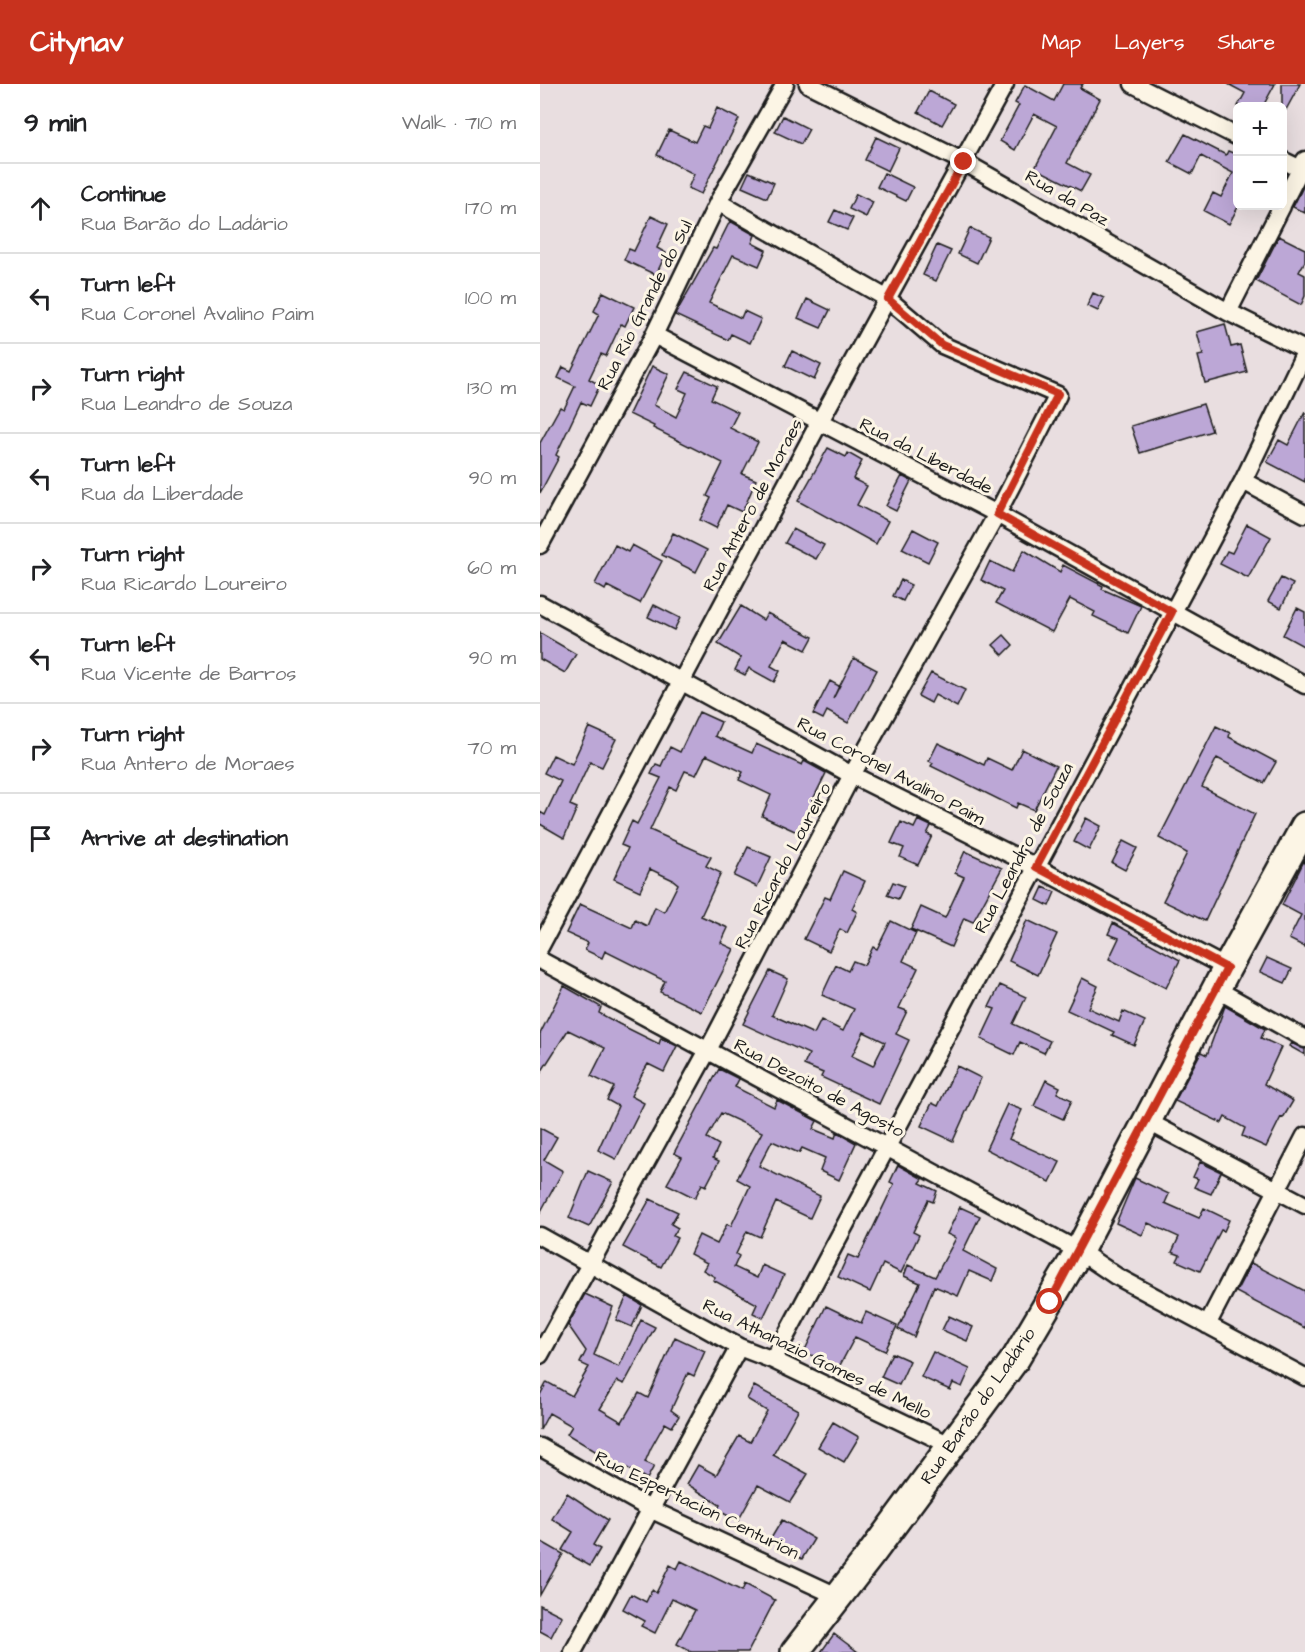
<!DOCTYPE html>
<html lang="en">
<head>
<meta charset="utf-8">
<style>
  body { margin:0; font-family:"Architects Daughter",sans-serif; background:#f2f2f2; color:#202124 }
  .controls { position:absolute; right:18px; top:18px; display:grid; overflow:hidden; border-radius:9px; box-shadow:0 6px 24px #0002 }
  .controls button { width:54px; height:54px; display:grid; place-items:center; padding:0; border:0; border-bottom:2px solid #e0e0e0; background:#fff; color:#202124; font:30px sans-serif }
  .stop { position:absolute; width:18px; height:18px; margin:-14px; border:4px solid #c8321e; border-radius:50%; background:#fff }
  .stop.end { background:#c8321e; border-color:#fff; box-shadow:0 2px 6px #0008 }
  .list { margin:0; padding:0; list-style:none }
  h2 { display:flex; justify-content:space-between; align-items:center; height:78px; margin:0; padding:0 24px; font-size:26px }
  h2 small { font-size:20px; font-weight:400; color:#757577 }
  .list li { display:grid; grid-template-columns:39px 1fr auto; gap:18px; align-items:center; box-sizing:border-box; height:90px; padding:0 24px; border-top:2px solid #e0e0e0 }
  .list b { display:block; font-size:22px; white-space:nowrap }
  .list p { margin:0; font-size:20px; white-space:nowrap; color:#757577 }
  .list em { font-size:20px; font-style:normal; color:#757577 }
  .icon { flex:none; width:33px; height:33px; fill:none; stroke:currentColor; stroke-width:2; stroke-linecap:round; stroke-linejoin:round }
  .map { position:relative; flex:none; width:765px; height:1568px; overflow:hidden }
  header { display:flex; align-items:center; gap:36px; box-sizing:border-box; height:84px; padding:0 30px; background:#c8321e; color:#fff }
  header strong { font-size:28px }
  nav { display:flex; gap:33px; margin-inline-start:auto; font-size:21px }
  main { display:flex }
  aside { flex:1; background:#fff }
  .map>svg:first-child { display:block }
  .building { fill:#bca7d6; stroke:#1c1c1c; stroke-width:1.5; fill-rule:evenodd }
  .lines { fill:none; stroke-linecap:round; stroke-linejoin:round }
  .minor-casing { stroke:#1c1c1c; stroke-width:21 }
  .primary-casing { stroke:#1c1c1c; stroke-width:32 }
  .minor { stroke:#fcf5e5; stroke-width:16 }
  .primary { stroke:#fcf5e5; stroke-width:27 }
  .route { stroke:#c8321e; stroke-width:8 }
  .labels { text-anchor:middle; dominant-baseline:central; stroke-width:6; stroke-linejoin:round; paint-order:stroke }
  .street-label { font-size:18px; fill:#1c1c1c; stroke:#fcf5e5 }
</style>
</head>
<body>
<header>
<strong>Citynav</strong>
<nav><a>Map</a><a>Layers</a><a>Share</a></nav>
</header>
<main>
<aside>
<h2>9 min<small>Walk · 710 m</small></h2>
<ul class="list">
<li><svg class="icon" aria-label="ahead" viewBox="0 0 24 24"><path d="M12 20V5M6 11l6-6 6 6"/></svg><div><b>Continue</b><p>Rua Barão do Ladário</p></div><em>170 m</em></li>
<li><svg class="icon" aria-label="left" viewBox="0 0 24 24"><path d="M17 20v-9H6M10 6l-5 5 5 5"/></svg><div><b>Turn left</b><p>Rua Coronel Avalino Paim</p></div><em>100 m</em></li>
<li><svg class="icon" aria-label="right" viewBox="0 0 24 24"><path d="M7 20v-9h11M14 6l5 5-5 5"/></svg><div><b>Turn right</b><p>Rua Leandro de Souza</p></div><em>130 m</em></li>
<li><svg class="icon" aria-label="left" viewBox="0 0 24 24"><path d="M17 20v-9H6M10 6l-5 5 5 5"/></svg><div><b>Turn left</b><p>Rua da Liberdade</p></div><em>90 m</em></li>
<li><svg class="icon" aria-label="right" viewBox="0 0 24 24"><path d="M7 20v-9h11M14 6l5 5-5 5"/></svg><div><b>Turn right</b><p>Rua Ricardo Loureiro</p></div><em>60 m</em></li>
<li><svg class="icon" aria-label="left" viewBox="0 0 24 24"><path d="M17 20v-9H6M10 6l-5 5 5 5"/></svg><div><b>Turn left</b><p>Rua Vicente de Barros</p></div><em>90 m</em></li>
<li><svg class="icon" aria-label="right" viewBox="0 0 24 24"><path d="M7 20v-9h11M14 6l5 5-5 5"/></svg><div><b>Turn right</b><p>Rua Antero de Moraes</p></div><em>70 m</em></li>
<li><svg class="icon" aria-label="arrive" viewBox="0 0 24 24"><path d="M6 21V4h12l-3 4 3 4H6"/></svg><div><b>Arrive at destination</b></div></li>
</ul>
</aside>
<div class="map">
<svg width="765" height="1568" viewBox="0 0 765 1568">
  <rect width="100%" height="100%" fill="#e9dee0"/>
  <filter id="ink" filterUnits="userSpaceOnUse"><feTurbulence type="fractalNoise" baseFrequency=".0167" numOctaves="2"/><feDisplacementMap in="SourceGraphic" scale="12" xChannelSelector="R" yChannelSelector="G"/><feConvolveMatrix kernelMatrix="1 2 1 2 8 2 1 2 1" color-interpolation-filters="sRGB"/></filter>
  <g filter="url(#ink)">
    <!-- building -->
    <path class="building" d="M523 0H543L540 4 560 15 527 79 550 91 541 107 495 84 517 42 494 30 475 66 460 57 479 21 475 19 485 1 514 17Z
      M688 0H735L723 22H698L705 9Z
      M742 0H760L742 33Z
      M389 7 414 20 402 41 378 28Z
      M177 24 199 35 161 110 148 104 154 90 117 71 129 46 155 58 163 42 168 44Z
      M243 32 269 45 261 60 235 48Z
      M645 50 686 71 688 67 698 71V123L689 140 664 127 673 109 681 113 693 89 661 72 652 90 629 78Z
      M336 53 359 64 348 87 325 76Z
      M209 88 234 99 227 114 202 103Z
      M344 89 373 103 366 117 337 103Z
      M765 99V129L753 123Z
      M316 110 333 118 326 133 309 125Z
      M295 126 313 134 307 146 289 138Z
      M111 132 128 140 117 164 126 169 116 191 84 176 89 165 94 167Z
      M190 137 215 151 212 159 226 166 219 182 193 171 169 219 201 234 204 227 221 235 210 259 191 250 188 256 135 231 173 164 176 165Z
      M430 144 449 153 437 179 418 170Z
      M739 152 765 165V177L759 188 765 191V212L761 221 716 197Z
      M397 161 411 167 396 197 383 191Z
      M63 208 94 223 85 242 81 240 66 272 61 270 49 295 60 301 50 322 41 318 16 371 19 373 0 409V359L20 323 24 325 35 302 18 294 23 283 31 287 59 230 54 227Z
      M553 209 564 214 558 227 547 222Z
      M267 215 290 226 281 244 258 234Z
      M685 240 691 263 700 261 707 288 665 299 658 272 663 271 657 248Z
      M252 267 281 281 274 296 245 282Z
      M112 282 129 290 114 321 136 333 147 309 138 305 147 288 177 302 171 315 198 328 190 344 218 358 202 390 216 396 208 415 202 428 187 421 176 444 160 436 171 414 167 412 183 379 113 344 114 342 89 330Z
      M663 320 672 347 600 369 591 342Z
      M765 328V398L727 378 739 356 748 361Z
      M288 364 306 373 308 369 322 377 313 395 327 402 317 421 348 437 336 460 258 417Z
      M362 392 371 397 356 427 346 422Z
      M707 440 731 453 708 494 680 480 687 467 692 469Z
      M253 445 284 461 276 475 245 459Z
      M373 445 398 458 388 478 362 465Z
      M133 449 167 466 156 488 122 471Z
      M75 461 88 468 92 461 122 477 100 519 67 502 65 506 55 500Z
      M484 466 520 488 523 481 563 502 562 505 601 522 588 549 553 532 555 528 530 515 512 548 456 519 463 507 441 496 450 477 472 488Z
      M741 494 753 500 741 524 728 517Z
      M361 496 371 501 363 517 353 512Z
      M114 521 140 534 134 546 108 533Z
      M201 522 223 536 227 529 273 553 266 566 245 555 231 582 240 587 234 598 209 584 205 591 195 586 201 574 178 560Z
      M757 524 765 528V563L743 551Z
      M0 549 36 570 25 589 0 575Z
      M464 551 473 561 463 571 453 561Z
      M314 574 337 586 308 639 287 627 283 635 273 630 290 597 299 602 293 615Z
      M391 589 425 606 417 623 395 611 391 619 378 612Z
      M159 628 181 638 175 652 212 669 216 660 262 681 264 677 286 689 257 748 222 732 231 711 199 696 203 688 166 671 156 691 145 687 136 706 130 703 110 746 171 773 166 782 181 789 161 832 188 844 181 859 194 865 162 928 120 908 125 897 65 867 62 874 45 866 48 859 26 849 40 820 92 844 95 836 107 842 115 823 124 828 138 800 133 796 110 785 100 807 74 795 88 764 81 761 92 737 97 740 121 694 111 690 116 680 121 682 130 663 140 668Z
      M676 642 690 649 689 653 736 678 724 699 677 674 662 703 715 730 665 837 623 817 647 769 619 754Z
      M49 643 76 655 62 683 50 678 30 721 37 724 24 754 0 740V728L5 731 21 697 4 689 13 671 32 680Z
      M398 659 444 681 447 674 472 686 482 665 516 682 494 726 478 719 476 724 391 682 393 679 389 677Z
      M546 734 561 742 549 766 534 758Z
      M378 736 391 742 387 750 392 752 378 781 360 773 364 764 351 759 361 738 374 744Z
      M583 757 597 764 585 786 572 779Z
      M208 763 231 773 217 803 194 792Z
      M425 767 462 784 433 838 424 834 411 863 371 845 381 823 405 834 424 793 415 789Z
      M765 775V863L749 855 761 831 742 821Z
      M303 787 325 797 312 825 317 828 307 849 300 845 289 867 264 855 285 813 290 815Z
      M353 798 364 802 358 815 347 811Z
      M503 803 515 808 509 822 497 816Z
      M487 836 517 850 498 891 469 877Z
      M351 837 376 849 363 877 378 884 359 924 367 927 356 950 369 956 339 1020 281 993 283 989 264 981 269 970 203 940 230 887 248 895 232 931 274 950 281 936 303 947 314 925 282 911 296 881 308 887 313 877 324 881 333 863 337 865ZM324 948 345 958 333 982 312 972Z
      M573 839 640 876 626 904 569 875 579 854 568 850Z
      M727 874 752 885 745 899 720 888Z
      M542 894 558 902 548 924 579 938 583 927 605 937 594 961 572 951 574 948 527 926Z
      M460 901 486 913 473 940 510 957 504 969 480 958 474 971 441 955 455 925 449 923Z
      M24 902 61 923 59 929 79 940 119 960 121 954 137 962 124 988 108 980 102 990 91 1012 104 1019 76 1075 58 1066 78 1022 67 1016 74 1003 51 992 65 964 28 946 0 990V950Z
      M685 922 725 945 721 954 741 963 724 1000 753 1017 743 1034 741 1033 726 1063 702 1052 705 1044 685 1033 682 1039 635 1017 661 968 667 971Z
      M751 959 765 965V971L749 962Z
      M417 982 441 994 413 1057 381 1042 392 1019 398 1022Z
      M179 985 199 995 195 1003 234 1023 237 1016 277 1037 273 1045 295 1054 297 1048 316 1059 299 1096 280 1087 285 1074 262 1064 259 1069 232 1057 219 1082 280 1112 270 1134 236 1118 220 1153 207 1147 196 1170 199 1172 194 1183 217 1194 222 1181 244 1191 223 1234 213 1229 217 1220 173 1196 175 1193 163 1186 167 1179 150 1170 159 1151 177 1160 187 1140 191 1142 210 1102 197 1095 222 1048 181 1029 167 1054 179 1061 173 1074 179 1077 166 1102 162 1100 155 1114 127 1100 142 1073 134 1069Z
      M506 996 520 1003 517 1009 532 1016 523 1035 494 1022Z
      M467 1020 482 1026 469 1055 520 1078 510 1098 446 1065Z
      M0 1044 17 1053 4 1076 23 1087 0 1129Z
      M660 1078 681 1088 671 1110 654 1103 658 1095 653 1093Z
      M358 1081 383 1095 380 1099 397 1107 393 1118 388 1116 373 1148 379 1151 361 1189 343 1180 330 1208 298 1193 308 1171 318 1175 354 1100 350 1098Z
      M48 1087 73 1098 49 1143 29 1134Z
      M595 1094 629 1110 625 1119 659 1134 664 1124 689 1136 684 1147 681 1146 660 1187 637 1177 640 1171 632 1168 639 1153 608 1139 602 1151 576 1139Z
      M110 1115 138 1128 131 1140 138 1144 133 1152 137 1154 121 1183 83 1163Z
      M420 1123 440 1132 423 1167 457 1185 452 1197 429 1187 418 1212 394 1202 374 1253 358 1245 380 1199 364 1192 368 1181 395 1193 416 1154 407 1150Z
      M711 1179 765 1207V1244L696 1208Z
      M45 1210 73 1223 54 1271 79 1283 101 1236 115 1243 84 1300 77 1297 60 1325 82 1338 99 1309 108 1314 135 1253 165 1267 154 1292 148 1289 131 1326 139 1332 132 1343 125 1339 111 1364 105 1378 114 1382 107 1395 87 1384 81 1394 65 1385 70 1376 27 1350 32 1342 9 1329 0 1346V1311L7 1298 32 1312 49 1283 40 1279 46 1267 28 1241Z
      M87 1212 102 1221 92 1243 76 1236Z
      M286 1222 321 1239 326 1228 357 1242 345 1267 315 1253 299 1283 264 1268Z
      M409 1232 433 1243 427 1257 402 1246Z
      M393 1268 430 1285 422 1303 413 1299 410 1306 381 1293Z
      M352 1269 370 1277 359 1301 341 1293Z
      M214 1302 258 1326 233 1371 268 1390 250 1418 218 1401 198 1437 177 1426 180 1421 147 1400 158 1381 176 1391 199 1352 210 1358 227 1327 207 1315Z
      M293 1338 319 1353 304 1378 278 1363Z
      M27 1409 68 1436 53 1461 60 1465 50 1482 22 1466 33 1448 12 1435Z
      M242 1436 274 1455 262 1475 230 1456Z
      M0 1457 23 1470 0 1511Z
      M141 1477 202 1507 205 1500 235 1516 208 1568H151L137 1560 155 1526 132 1515 115 1549 101 1542 105 1537 83 1525 91 1510 106 1518 112 1506 116 1509 130 1481 137 1485Z
      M0 1521 22 1532 11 1553 0 1547Z
      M294 1550 318 1568H281Z"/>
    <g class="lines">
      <!-- minor casing -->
      <g class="minor-casing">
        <path id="minor" d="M268 0 424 78 688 228 765 266
          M593 0 698 53
          M742 76 765 87
          M742 121 765 76
          M688 228 742 122
          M114 251 457 430 765 601
          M703 397 765 430
          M0 461 114 251 178 118 245 0
          M0 520 312 691 496 783 687 884
          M0 863 279 339 465 0
          M0 876 539 1167 576 1192 765 1293
          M676 905 765 955
          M607 1037 765 1121
          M0 1152 199 1263 233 1276 412 1362
          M667 1241 765 1052
          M0 1271 168 966 312 691 457 430 518 311 402 261 348 215 178 118
          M233 1276 703 397 765 268
          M0 1363 112 1426 297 1512
          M33 1568 199 1263"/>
      </g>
      <!-- primary casing -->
      <g class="primary-casing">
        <path id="primary" d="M255 1568 332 1469 476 1274 539 1167 687 884 765 742"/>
      </g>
      <!-- minor -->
      <use href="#minor" class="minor"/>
      <!-- primary -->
      <use href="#primary" class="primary"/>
    </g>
  </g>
  <g class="lines" filter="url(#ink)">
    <!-- route -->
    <path class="route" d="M424 78 348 215 402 261 518 310 457 430 632 528 496 783 687 884 510 1218"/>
  </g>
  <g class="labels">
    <!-- street labels -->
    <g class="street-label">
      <text transform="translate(527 114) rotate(30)">Rua da Paz</text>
      <text transform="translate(105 221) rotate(-63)">Rua Rio Grande do Sul</text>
      <text transform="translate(386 372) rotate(27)">Rua da Liberdade</text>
      <text transform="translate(213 421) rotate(-62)">Rua Antero de Moraes</text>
      <text transform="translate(351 687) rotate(28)">Rua Coronel Avalino Paim</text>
      <text transform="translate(484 764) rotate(-62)">Rua Leandro de Souza</text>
      <text transform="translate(243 782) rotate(-62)">Rua Ricardo Loureiro</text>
      <text transform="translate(279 1004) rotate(28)">Rua Dezoito de Agosto</text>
      <text transform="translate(277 1275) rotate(26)">Rua Athanazio Gomes de Mello</text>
      <text transform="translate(438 1322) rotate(-55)">Rua Barão do Ladário</text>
      <text transform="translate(157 1421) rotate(26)">Rua Espertacion Centurion</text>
    </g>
  </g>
</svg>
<div class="controls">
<button>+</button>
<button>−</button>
</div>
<div class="stop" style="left:510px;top:1218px"></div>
<div class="stop end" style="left:424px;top:78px"></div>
</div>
</main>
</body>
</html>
